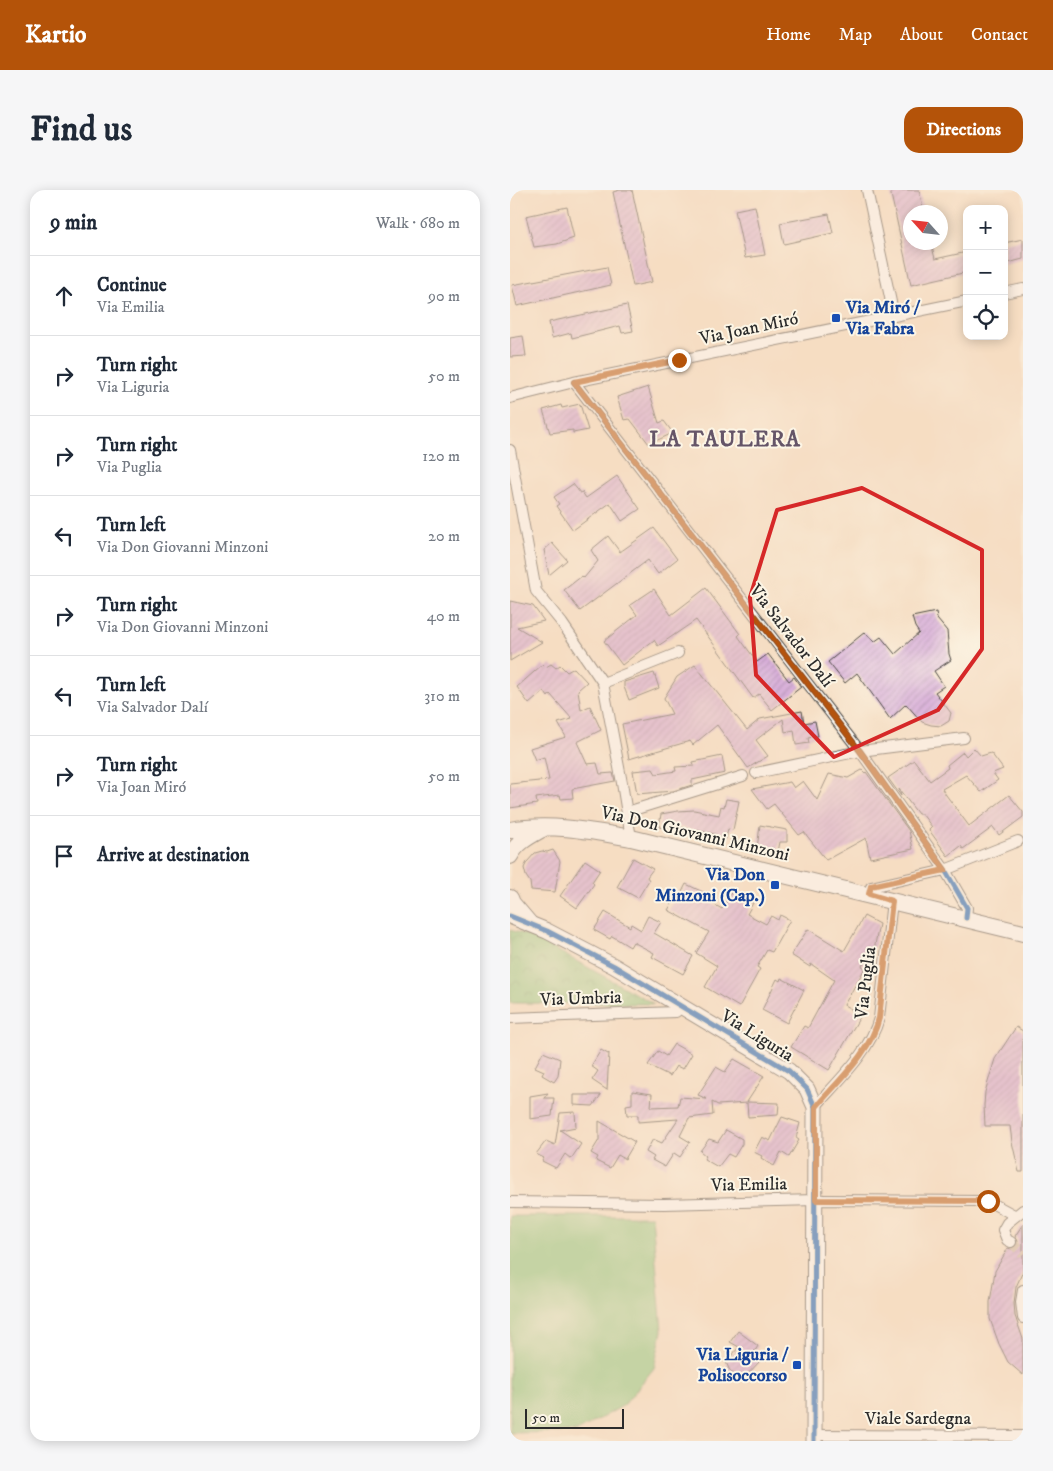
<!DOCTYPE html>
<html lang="en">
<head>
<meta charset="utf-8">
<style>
  body { margin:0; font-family:"IM FELL DW Pica",serif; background:#f6f6f7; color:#1f2937 }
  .controls { position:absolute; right:15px; top:15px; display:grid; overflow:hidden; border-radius:10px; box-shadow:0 2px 12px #0003 }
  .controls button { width:45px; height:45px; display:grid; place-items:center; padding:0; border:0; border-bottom:1px solid #e0e1e3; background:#fff; color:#1f2937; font:25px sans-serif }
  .compass { position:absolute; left:393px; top:15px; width:45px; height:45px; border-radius:50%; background:#fff; box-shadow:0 2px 12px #0003; rotate:297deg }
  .scale { position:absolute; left:15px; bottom:12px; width:99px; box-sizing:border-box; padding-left:5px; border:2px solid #2b2b2b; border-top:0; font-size:14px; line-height:18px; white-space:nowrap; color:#2b2b2b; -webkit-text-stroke:4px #fcf5e5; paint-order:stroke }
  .stop { position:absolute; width:15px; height:15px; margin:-11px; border:4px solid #b45309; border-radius:50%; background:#fff }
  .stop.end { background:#b45309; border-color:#fff; box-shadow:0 1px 5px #0008 }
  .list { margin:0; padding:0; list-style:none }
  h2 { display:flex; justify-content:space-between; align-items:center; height:65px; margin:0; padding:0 20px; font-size:21px }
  h2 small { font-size:16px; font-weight:400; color:#747a83 }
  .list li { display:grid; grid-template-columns:32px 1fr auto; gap:15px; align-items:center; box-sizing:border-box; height:80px; padding:0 20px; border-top:1px solid #e0e1e3 }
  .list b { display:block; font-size:19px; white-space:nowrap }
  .list p { margin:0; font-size:16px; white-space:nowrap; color:#747a83 }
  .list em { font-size:16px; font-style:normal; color:#747a83 }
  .icon { flex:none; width:28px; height:28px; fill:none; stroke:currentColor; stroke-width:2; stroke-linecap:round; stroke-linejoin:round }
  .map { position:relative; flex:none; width:513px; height:1251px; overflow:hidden; border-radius:15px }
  header { display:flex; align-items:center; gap:30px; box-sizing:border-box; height:70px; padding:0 25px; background:#b45309; color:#fff }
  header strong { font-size:24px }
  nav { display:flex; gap:28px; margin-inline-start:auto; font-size:18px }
  .intro { display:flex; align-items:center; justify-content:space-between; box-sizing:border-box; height:120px; padding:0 30px }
  h1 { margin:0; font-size:35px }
  .button { padding:12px 22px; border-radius:15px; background:#b45309; color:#fff; font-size:18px; font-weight:700 }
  main { display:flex; gap:30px; padding:0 30px }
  aside { flex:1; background:#fff; border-radius:15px; box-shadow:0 2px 12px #0003 }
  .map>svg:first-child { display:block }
  .grass { fill:#8ac87e; stroke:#5a7a54 }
  .park { fill:url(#park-crowns); stroke:#5a7a54 }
  .building { fill:url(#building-hatch) }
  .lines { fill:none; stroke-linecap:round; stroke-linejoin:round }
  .street-tunnel { stroke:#cdb9a4; stroke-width:10; stroke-dasharray:10 5; stroke-linecap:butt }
  .street-casing { stroke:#494642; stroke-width:12 }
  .secondary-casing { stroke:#494642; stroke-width:17 }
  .primary-casing { stroke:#494642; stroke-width:18 }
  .street { stroke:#fff; stroke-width:10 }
  .secondary { stroke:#fff; stroke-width:15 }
  .primary { stroke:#fff; stroke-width:16 }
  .cycleway-casing { stroke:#fcf5e5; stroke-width:8 }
  .cycleway { stroke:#0057b8; stroke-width:5 }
  .route { stroke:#b45309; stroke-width:6 }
  .marked { fill:none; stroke:#d62828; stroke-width:4; stroke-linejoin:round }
  .transit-dot { fill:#1a4fb4; stroke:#fcf5e5; stroke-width:2 }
  .labels { text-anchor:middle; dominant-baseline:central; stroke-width:4; stroke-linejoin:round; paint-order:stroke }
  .transit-label { font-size:18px; font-weight:bold; fill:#164399; stroke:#fcf5e5; text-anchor:end }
  .street-label { font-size:18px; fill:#2b2b2b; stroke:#fcf5e5 }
  .district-label { font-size:22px; font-weight:bold; letter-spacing:1px; fill:#655568; stroke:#fcf5e5 }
</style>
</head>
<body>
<header>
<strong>Kartio</strong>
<nav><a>Home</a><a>Map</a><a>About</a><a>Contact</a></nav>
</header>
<div class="intro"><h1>Find us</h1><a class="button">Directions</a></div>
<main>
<aside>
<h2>9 min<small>Walk · 680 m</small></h2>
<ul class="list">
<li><svg class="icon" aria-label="ahead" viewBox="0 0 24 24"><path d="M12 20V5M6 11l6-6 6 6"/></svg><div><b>Continue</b><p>Via Emilia</p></div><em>90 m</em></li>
<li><svg class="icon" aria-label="right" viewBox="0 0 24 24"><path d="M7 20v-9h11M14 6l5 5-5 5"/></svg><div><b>Turn right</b><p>Via Liguria</p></div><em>50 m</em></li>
<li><svg class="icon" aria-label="right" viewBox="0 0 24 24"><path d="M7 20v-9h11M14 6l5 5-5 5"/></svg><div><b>Turn right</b><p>Via Puglia</p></div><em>120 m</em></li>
<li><svg class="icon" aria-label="left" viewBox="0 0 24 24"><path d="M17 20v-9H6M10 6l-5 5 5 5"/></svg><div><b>Turn left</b><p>Via Don Giovanni Minzoni</p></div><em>20 m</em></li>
<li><svg class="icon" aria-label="right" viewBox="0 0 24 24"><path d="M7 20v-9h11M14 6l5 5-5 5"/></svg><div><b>Turn right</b><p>Via Don Giovanni Minzoni</p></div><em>40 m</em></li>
<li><svg class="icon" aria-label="left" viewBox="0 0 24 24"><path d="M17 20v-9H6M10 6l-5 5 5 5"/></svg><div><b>Turn left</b><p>Via Salvador Dalí</p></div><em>310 m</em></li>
<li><svg class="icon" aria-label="right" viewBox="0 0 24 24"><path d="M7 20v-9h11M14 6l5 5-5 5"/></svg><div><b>Turn right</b><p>Via Joan Miró</p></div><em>50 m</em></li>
<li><svg class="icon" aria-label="arrive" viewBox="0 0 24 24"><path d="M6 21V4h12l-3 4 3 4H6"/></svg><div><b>Arrive at destination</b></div></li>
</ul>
</aside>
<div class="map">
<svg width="513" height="1251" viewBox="0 0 513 1251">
  <defs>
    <pattern id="park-crowns" width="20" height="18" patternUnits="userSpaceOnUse" patternTransform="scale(1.25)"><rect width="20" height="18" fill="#8ac87e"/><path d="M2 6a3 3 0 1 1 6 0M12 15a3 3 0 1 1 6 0" fill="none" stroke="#71a367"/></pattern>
    <pattern id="building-hatch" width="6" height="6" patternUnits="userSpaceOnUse" patternTransform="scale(1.25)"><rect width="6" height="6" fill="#d2a2d8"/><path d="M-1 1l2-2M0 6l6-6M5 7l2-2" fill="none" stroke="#ab84af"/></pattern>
  </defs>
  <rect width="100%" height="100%" fill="#fcf5e5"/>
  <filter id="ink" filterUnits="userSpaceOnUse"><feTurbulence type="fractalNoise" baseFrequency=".02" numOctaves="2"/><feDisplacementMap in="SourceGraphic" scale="10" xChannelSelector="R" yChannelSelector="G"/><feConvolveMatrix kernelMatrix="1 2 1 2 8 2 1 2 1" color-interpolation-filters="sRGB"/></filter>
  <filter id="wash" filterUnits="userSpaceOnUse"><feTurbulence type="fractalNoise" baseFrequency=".0096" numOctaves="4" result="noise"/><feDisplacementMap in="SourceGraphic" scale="20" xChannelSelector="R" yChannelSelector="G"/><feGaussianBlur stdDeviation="1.12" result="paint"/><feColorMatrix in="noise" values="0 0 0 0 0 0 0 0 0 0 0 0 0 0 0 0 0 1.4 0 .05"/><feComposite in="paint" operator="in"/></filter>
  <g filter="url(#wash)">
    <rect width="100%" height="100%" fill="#f5ddc2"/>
    <!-- grass -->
    <path class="grass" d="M0 1026H142L152 1141 144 1178 114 1215 67 1242 0 1243Z"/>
    <!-- park -->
    <path class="park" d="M0 740 21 746 144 814 0 813Z"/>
    <g id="blocks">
      <!-- building -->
      <path class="building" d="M110 0H122L142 92 123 96 103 2Z
        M380 0H409L414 22H400V52H421L425 69 457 62V82L401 95Z
        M245 16 255 65 235 68 225 20Z
        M57 17 64 48 47 54 24 57 16 26Z
        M319 24 323 43 274 54 270 33Z
        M513 49V69L494 74V53Z
        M97 77 101 95 7 116 2 95Z
        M117 115 123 141 112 143 110 136 62 148 61 143 42 148 39 132Z
        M13 146 16 166 0 167V148Z
        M138 197 149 233 154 231 163 243 139 254 120 229 114 230 107 207Z
        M70 214 78 240 63 243V240L40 243 33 220 51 215 52 218Z
        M107 286 130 319 112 331 100 313 63 340 46 316 49 314 44 307 63 294 70 303 72 302 76 308Z
        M144 338 167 369 148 384 138 370 70 421 54 400 72 386 74 388 88 371 81 360 98 346 110 362Z
        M42 353 57 370 39 385 34 360Z
        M196 398 230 444 228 446 247 472 258 464 279 491 284 487 291 497 262 520 249 504 243 508 186 430 148 456 144 450 112 475 94 451 127 425 120 415 144 399 161 425Z
        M0 411 23 416 34 431 7 437 32 452 0 471Z
        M426 422 427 429 437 441 439 464 441 470 424 481 434 496 425 502 441 523 439 531 431 536 421 535 412 532 396 514 380 529 347 483 335 493 318 472 355 442 364 452 371 447 385 464 409 443 405 437 402 427Z
        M33 474 36 477 41 474 46 478 50 475 57 482 64 478 77 492 68 500 71 520 80 516 91 540 67 552 77 574 87 573 90 584 103 583 105 591 62 599 63 608 51 609 50 605 26 608 27 614 0 618V594L39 590 34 567 25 570 20 558 56 547 48 533 62 529 40 504 38 507 34 501 19 514 7 497Z
        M185 475 237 540 250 529 292 521 294 533 305 531 308 546 298 548 299 553 286 555 284 540 275 542 273 529 246 550 258 566 238 578 207 535 183 555 180 551 119 569 112 534 162 524 154 508 167 487Z
        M144 483 149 498 119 510 114 497V492Z
        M464 558 471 566 481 563 493 579 483 583 488 590 471 602 456 585 432 599 436 605 459 636 499 605 513 622V627L489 645 483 637 453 659 451 656 438 666 419 640 422 637 412 624H408L389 599 391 606 378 588 404 570 420 591 438 578 437 575 453 562 456 566Z
        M212 566 215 583 182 590V595L163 601 127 604 123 581 143 579 146 584 166 581 165 577 184 576 183 572Z
        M352 580 355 583 356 582 399 641 403 659 360 668 356 648 316 670 294 642 289 645 264 614 257 619 242 599 280 592 284 598 293 591 307 610 319 584 338 588Z
        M216 609 229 611 223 640 218 639 216 649 205 647V644L169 637 168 641 149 637 151 624 168 621 184 620 209 625 211 616 214 617Z
        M250 635 277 640V652H270L268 662 247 659Z
        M43 660 50 671 45 702 21 700 20 692 16 686 14 678 17 672 25 663 32 661 37 662Z
        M123 668 143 679 137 687 139 690 128 708 107 697Z
        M75 670 90 680 82 692 84 694 67 718 50 706Z
        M176 694 195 703 193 708 212 719 222 701 243 713 237 724 256 734 261 726 268 730 270 725 280 730 262 762 257 760 247 777 250 779 229 817 195 797 207 776 186 763 199 742 158 720 166 707 169 708Z
        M95 722 120 737 121 734 131 740 138 726 151 732 144 743 183 766 173 784 142 767 144 763 123 752 120 757 102 746 100 749 84 740Z
        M354 726 369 734 365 755 352 776 355 778 334 815 351 825 319 880 281 857 294 836 298 838 324 790 301 774 300 777 281 765 298 739 334 761Z
        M271 788 294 800 277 833 252 820 267 789 270 791Z
        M506 837 513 841V982H509L502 952 500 936H475L474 915 475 902 485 869Z
        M164 854 182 864 173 879 166 876 160 886 138 875 148 861 156 866Z
        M91 860 98 864 99 863 97 900 82 890 88 881 81 876Z
        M33 862 50 869 48 886 44 892 32 885 34 881 25 877Z
        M224 869 254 886 237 912 269 913 268 925 238 927 237 913 208 915 202 912 203 925 179 928 170 946 180 952 170 967 164 963 155 977 142 970 144 967 136 962 143 949 152 953 168 929 128 932V925H117L116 915 122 914V901L142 904 141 917 168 916 170 907 197 909 188 905 206 877 215 882Z
        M38 903 34 908H44L42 926 20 929V906Z
        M64 905H91L83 916 64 915Z
        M65 922 66 937 50 940 71 954 61 969 55 964 46 978 32 971 34 968 26 964 36 951 45 955 50 923Z
        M272 927 290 933 286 948 289 950 279 967 271 962 264 976 251 968 252 966 244 962 252 947 260 951Z
        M89 931 125 952 115 969 108 965 100 978 86 971 88 967 81 963 89 950Z
        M216 940 232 949V954L224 967 218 964 208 977 194 969 196 966 190 961 199 949 208 952Z
        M513 1034V1081L506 1097 504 1113 505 1126 513 1149V1185L498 1172 489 1154 480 1129V1112L485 1081 498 1058 502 1059 507 1055 508 1051 505 1046Z
        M228 1141 248 1156 243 1164 250 1171 236 1186H225L219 1179 216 1172 229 1157 220 1152Z"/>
    </g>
  </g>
  <g filter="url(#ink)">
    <use href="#blocks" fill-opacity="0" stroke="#494642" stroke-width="1"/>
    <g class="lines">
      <!-- street-tunnel -->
      <path class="street-tunnel" d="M501 1052 513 1064"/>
      <!-- street casing -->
      <g class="street-casing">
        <path id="street" d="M357 0 384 126
          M494 103 513 99
          M64 192 350 561 435 680 457 718 456 728
          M0 208 64 192 457 111
          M0 260 26 401 52 433 93 493 112 593 121 648
          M93 493 168 463
          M246 583 350 561 454 548
          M117 622 233 586
          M359 705 361 697 435 680 508 651
          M0 828 166 822 171 816
          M305 917C328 891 360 862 369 828L382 711
          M0 1012 154 1014 306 1010 478 1011 506 1026
          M501 1052 497 1050 493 1040 497 1033 513 1020
          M513 1100 511 1112 513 1128
          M304 1245 513 1246"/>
      </g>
      <!-- secondary casing -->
      <g class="secondary-casing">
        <path id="secondary" d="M0 726 37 741 104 776 279 881 297 899 305 917 304 1251"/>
      </g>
      <!-- primary casing -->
      <g class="primary-casing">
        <path id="primary" d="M0 640C41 633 81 641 121 648L513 743
          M0 666C7 652 20 646 34 638
          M0 708 2 713 19 733"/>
      </g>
      <!-- street -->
      <use href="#street" class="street"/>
      <!-- secondary -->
      <use href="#secondary" class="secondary"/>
      <!-- primary -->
      <use href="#primary" class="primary"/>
      <!-- cycleway casing -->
      <g class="cycleway-casing">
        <path id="cycleway" d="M64 192 350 561 435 680 457 718 456 728
          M0 726 37 741 104 776 279 881 297 899 305 917 304 1251"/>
      </g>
      <!-- cycleway -->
      <use href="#cycleway" class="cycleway"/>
    </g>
  </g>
  <g class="lines" filter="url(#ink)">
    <!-- route -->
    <path class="route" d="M169 170 64 192 350 561 435 680 361 696 359 704 382 711 369 828C361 862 328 891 306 917V1010L478 1011"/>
  </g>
  <!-- marked area -->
  <path d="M0 0H513V1251H0ZM352 298 472 360V459L428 520 324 567 246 485 240 407 267 320Z" fill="#f5ddc2" fill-opacity=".55" fill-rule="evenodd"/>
  <path class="marked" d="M352 298 472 360V459L428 520 324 567 246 485 240 407 267 320Z"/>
  <!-- markers -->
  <g class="transit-dot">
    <rect x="321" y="123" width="10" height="10" rx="2.5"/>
    <rect x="260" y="690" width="10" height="10" rx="2.5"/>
    <rect x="282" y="1170" width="10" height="10" rx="2.5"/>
  </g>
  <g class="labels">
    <!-- transit labels -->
    <g class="transit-label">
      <text x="336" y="118" text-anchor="start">Via Miró /<tspan x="336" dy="21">Via Fabra</tspan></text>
      <text x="255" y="685">Via Don<tspan x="255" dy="21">Minzoni (Cap.)</tspan></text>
      <text x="277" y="1165">Via Liguria /<tspan x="277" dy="21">Polisoccorso</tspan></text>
    </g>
    <!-- street labels -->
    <g class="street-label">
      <text transform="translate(239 139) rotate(-12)">Via Joan Miró</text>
      <text transform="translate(281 446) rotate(52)">Via Salvador Dalí</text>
      <text transform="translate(185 644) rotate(13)">Via Don Giovanni Minzoni</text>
      <text transform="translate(356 793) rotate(-83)">Via Puglia</text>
      <text transform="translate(71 809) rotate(-2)">Via Umbria</text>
      <text transform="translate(247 846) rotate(32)">Via Liguria</text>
      <text transform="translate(239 995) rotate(-1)">Via Emilia</text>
      <text x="408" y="1229">Viale Sardegna</text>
    </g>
    <!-- district labels -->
    <g class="district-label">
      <text x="215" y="249">LA TAULERA</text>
    </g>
  </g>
</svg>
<div class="controls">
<button>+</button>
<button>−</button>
<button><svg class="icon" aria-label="locate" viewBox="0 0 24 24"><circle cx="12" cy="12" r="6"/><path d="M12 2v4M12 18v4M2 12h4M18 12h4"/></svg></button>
</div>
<svg class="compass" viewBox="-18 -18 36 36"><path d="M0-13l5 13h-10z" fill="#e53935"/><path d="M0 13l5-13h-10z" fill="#747a83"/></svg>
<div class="scale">50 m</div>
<div class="stop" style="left:478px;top:1011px"></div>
<div class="stop end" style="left:169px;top:170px"></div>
</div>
</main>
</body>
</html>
